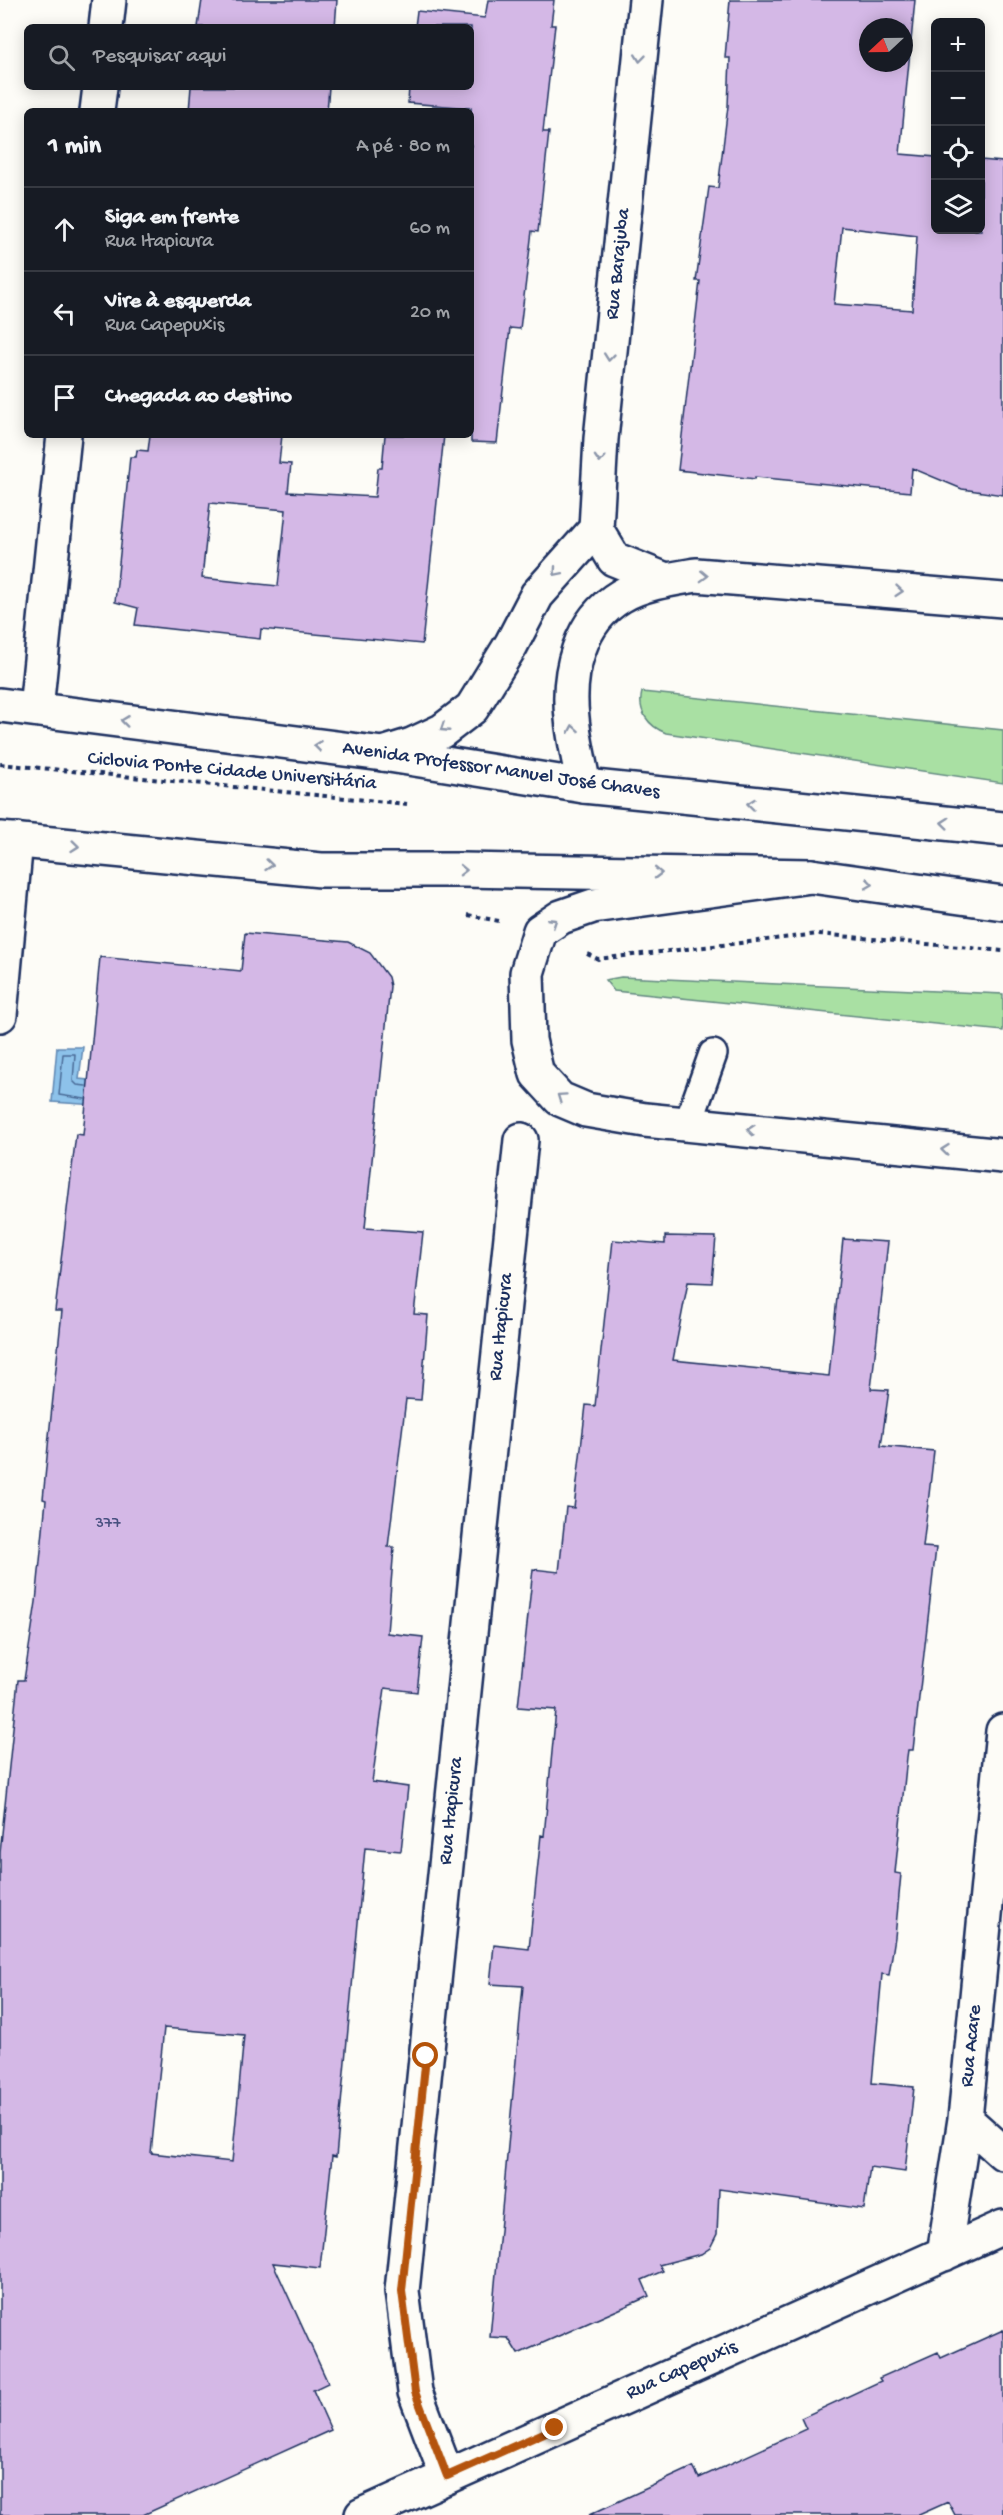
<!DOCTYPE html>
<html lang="pt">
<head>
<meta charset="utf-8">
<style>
  body { margin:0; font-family:"Gochi Hand",sans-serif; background:#20242c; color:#f1f3f6 }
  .controls { position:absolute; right:18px; top:18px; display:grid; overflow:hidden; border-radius:9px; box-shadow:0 3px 15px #0003 }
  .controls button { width:54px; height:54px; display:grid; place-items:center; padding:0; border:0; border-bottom:2px solid #363941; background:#171b24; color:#f1f3f6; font:30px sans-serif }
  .compass { position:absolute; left:859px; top:18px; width:54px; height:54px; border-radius:50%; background:#171b24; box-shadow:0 3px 15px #0003; rotate:248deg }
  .stop { position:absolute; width:18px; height:18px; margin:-14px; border:4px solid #b45309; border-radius:50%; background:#fff }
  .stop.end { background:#b45309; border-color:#fff; box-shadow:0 2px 6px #0008 }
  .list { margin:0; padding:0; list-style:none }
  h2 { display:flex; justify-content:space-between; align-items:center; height:78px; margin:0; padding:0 24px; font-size:26px }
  h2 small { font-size:20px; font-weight:400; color:#9ea1a6 }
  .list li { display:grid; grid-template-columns:39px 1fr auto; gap:18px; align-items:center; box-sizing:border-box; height:84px; padding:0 24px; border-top:2px solid #363941 }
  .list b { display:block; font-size:22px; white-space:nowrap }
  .list p { margin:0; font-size:20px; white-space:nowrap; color:#9ea1a6 }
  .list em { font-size:20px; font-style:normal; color:#9ea1a6 }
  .icon { flex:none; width:33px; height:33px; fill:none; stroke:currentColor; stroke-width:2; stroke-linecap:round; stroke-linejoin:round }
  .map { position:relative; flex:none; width:1003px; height:2515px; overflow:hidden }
  .search { position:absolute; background:#171b24; box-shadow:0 3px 15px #0003; left:24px; top:24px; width:450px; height:66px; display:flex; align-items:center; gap:15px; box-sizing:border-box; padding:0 21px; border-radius:9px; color:#9ea1a6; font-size:22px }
  .panel { position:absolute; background:#171b24; box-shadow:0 3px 15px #0003; left:24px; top:108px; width:450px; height:330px; border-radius:9px }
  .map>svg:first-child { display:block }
  .green { fill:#a9e0a3; stroke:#628880; stroke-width:1.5 }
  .water { fill:#8dc2ea; stroke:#5f87b2; stroke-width:1.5 }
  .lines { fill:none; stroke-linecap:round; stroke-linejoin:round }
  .shore { stroke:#496a96; stroke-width:1.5 }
  .building { fill:#d4b8e6; stroke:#1b2f5e; stroke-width:1.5; fill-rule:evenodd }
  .lane-casing { stroke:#1b2f5e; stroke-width:32 }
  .street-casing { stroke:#1b2f5e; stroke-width:38 }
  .secondary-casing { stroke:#1b2f5e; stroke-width:38 }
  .highway-casing { stroke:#1b2f5e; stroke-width:38 }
  .path { stroke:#1b2f5e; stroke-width:4; stroke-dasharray:4.5 4.5; stroke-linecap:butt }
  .lane { stroke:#fdfcf7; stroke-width:27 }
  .street { stroke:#fdfcf7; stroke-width:33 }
  .secondary { stroke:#fdfcf7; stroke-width:33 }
  .highway { stroke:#fdfcf7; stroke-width:33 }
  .oneway { stroke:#8c96aa }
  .route { stroke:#b45309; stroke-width:8 }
  .labels { text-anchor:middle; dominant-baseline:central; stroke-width:5; stroke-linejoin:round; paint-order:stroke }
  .number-label { font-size:16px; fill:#495180 }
  .street-label { font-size:20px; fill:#1b2f5e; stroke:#fdfcf7 }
</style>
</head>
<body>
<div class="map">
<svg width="1003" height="2515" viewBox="0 0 1003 2515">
  <rect width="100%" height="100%" fill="#fdfcf7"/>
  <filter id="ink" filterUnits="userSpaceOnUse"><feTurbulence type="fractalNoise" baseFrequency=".0167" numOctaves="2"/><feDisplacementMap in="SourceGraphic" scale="12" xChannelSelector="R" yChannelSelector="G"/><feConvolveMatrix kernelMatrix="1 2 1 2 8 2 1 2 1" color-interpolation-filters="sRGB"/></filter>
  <g filter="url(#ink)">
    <!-- green -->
    <path class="green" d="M642 692 1003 730V783L666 733C648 726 637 711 642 692Z
      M621 977 1003 994V1031L614 991 605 980Z"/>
    <!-- water -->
    <path class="water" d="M57 1047H83L79 1079 98 1081 96 1105 52 1102Z"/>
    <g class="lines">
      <!-- shore -->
      <path class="shore" d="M85 1099 59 1095 63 1054H75L73 1081 77 1085 86 1086"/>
    </g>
    <!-- building -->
    <path class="building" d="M202 0H337L335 27H198Z
      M488 0H554L551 25H555L543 132H549L538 232 532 231 520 329 510 328 497 443 471 442V108L408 103 409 87H471V27H415L417 11 485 18Z
      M730 0H915L900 154 936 157V230H981V160L1003 162V495L962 489 912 468 910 492 755 477V479L678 470 700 281H696L709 187 718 188 728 106 730 58H725ZM868 27H904V63H868ZM842 227 917 236 912 310 834 304Z
      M191 87H329L327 111H189Z
      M150 435H282L279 463 291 464 288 492 375 497 378 468H382L385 435H444L422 644 261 629 260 639 135 625 138 608 115 602 130 457H136L137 450 148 451ZM210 503 286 510 278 586 202 578Z
      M245 933 348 942 370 953 388 977 390 986 387 1016 365 1228 423 1232 414 1314 428 1315 421 1400 406 1399 388 1547H394L387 1633 423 1637 417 1692 385 1688 372 1782 408 1787 401 1851 365 1848 336 2157 332 2156 320 2268 273 2263 328 2383 313 2390 331 2430 143 2515H0V1853L18 1680H24L36 1602 46 1500 43 1499 49 1436 62 1311H55L76 1134 83 1135 100 957 241 971ZM164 2028 244 2035 232 2162 151 2153Z
      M665 1236 716 1237 712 1283 688 1282 673 1360 829 1376 843 1239 888 1242 871 1389 889 1390 881 1446 934 1451 923 1547 936 1548 913 1750H908L907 1757 895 1873 901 1874 895 1937 889 1975 882 1974 872 2083 914 2087 905 2172 870 2167 864 2209 719 2189 717 2234 710 2248 701 2254 659 2265 663 2271 642 2280 649 2296 518 2354 508 2338 490 2337 523 1986 490 1984 494 1945 529 1949 541 1835 544 1836 556 1710 518 1707 533 1569 559 1572 566 1507 574 1508 586 1405 595 1406 613 1240 665 1244Z
      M1003 2330V2515H955L948 2502 919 2515H589L693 2467 699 2478 806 2429 801 2418 881 2381 879 2378 938 2352 941 2358Z"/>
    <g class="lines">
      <!-- lane casing -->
      <g class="lane-casing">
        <path id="lane" d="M688 1124 713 1054"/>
      </g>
      <!-- street casing -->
      <g class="street-casing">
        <path id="street" d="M646 0 601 439 596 529 614 559 666 580
          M106 27 109 0
          M97 111 100 87
          M36 709 64 435
          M383 754 412 745 442 731 472 708 511 645 537 595 596 529
          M0 1015 16 840
          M965 2119 1003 2153
          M944 2254 965 2119 1003 1731
          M447 2476 415 2392 402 2291 521 1140
          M362 2515 1003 2227"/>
      </g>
      <!-- secondary casing -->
      <g class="secondary-casing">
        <path id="secondary" d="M0 705 383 754 584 786 1003 829
          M0 839 321 870H462L811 876 1003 903"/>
      </g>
      <!-- highway casing -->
      <g class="highway-casing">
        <path id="highway" d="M584 786C580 764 574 741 572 718 567 673 579 621 621 596 643 583 672 579 696 575L1003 600
          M811 876 593 906 561 917 540 931 527 973 529 1040 537 1074 560 1099 586 1110 645 1120 1003 1156"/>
      </g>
      <!-- path -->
      <path class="path" d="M0 764 407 804
        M468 915 499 921
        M587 954 598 959 819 934 1003 951"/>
      <!-- lane -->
      <use href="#lane" class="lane"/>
      <!-- street -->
      <use href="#street" class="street"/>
      <!-- secondary -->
      <use href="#secondary" class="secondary"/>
      <!-- highway -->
      <use href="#highway" class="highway"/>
    </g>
    <!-- one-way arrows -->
    <defs><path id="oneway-chevron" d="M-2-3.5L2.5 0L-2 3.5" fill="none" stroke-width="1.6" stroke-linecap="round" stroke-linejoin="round" transform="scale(1.5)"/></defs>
    <g class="oneway">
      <use href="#oneway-chevron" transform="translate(640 58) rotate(96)"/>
      <use href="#oneway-chevron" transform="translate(609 357) rotate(96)"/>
      <use href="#oneway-chevron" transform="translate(600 459) rotate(93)"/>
      <use href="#oneway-chevron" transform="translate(557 572) rotate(131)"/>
      <use href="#oneway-chevron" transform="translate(704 576) rotate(2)"/>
      <use href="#oneway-chevron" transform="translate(899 591) rotate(5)"/>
      <use href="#oneway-chevron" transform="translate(125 721) rotate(-173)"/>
      <use href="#oneway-chevron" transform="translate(444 728) rotate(147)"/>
      <use href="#oneway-chevron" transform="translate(573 729) rotate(-100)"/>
      <use href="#oneway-chevron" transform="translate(318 746) rotate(-173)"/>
      <use href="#oneway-chevron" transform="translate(751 804) rotate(-174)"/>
      <use href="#oneway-chevron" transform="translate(945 823) rotate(-174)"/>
      <use href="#oneway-chevron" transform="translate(75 846) rotate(6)"/>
      <use href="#oneway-chevron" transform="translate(269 865) rotate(6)"/>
      <use href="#oneway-chevron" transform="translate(463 870) rotate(1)"/>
      <use href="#oneway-chevron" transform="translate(658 873) rotate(1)"/>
      <use href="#oneway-chevron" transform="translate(869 884) rotate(8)"/>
      <use href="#oneway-chevron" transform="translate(553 922) rotate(-33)"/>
      <use href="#oneway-chevron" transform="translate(561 1097) rotate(-145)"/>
      <use href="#oneway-chevron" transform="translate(751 1130) rotate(-174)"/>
      <use href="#oneway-chevron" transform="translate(945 1150) rotate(-174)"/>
    </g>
  </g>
  <g class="lines" filter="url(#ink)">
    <!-- route -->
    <path class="route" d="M426 2056 402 2291 415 2392 447 2476 555 2428"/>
  </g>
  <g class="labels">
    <!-- number labels -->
    <g class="number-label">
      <text x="108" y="1524">377</text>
    </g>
    <!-- street labels -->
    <g class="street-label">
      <text transform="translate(619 264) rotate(-84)">Rua Barajuba</text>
      <text transform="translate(501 771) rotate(8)">Avenida Professor Manuel José Chaves</text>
      <text transform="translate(232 772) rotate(5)">Ciclovia Ponte Cidade Universitária</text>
      <text transform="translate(502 1327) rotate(-84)">Rua Itapicura</text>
      <text transform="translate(452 1811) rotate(-84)">Rua Itapicura</text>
      <text transform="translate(972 2046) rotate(-84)">Rua Acare</text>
      <text transform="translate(682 2371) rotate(-24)">Rua Capepuxis</text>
    </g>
  </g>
</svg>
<div class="controls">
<button>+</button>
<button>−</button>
<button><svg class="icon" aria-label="locate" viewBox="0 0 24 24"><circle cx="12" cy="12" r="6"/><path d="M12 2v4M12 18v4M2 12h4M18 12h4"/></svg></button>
<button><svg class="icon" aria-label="layers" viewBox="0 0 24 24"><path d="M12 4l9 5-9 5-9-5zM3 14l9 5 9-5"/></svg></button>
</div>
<svg class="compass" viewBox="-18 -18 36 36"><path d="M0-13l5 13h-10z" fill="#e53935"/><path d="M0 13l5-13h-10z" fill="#9ea1a6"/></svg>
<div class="stop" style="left:426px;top:2056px"></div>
<div class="stop end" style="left:555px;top:2428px"></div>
<div class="search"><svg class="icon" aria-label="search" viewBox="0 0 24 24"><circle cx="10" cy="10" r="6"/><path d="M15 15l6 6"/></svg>Pesquisar aqui</div>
<section class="panel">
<h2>1 min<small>A pé · 80 m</small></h2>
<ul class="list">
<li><svg class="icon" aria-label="ahead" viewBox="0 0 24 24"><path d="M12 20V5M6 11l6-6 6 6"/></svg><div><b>Siga em frente</b><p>Rua Itapicura</p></div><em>60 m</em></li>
<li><svg class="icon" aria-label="left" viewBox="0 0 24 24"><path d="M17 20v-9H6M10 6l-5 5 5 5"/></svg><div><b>Vire à esquerda</b><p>Rua Capepuxis</p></div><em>20 m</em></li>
<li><svg class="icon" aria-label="arrive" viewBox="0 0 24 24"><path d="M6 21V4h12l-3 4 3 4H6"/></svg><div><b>Chegada ao destino</b></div></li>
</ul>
</section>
</div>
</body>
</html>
